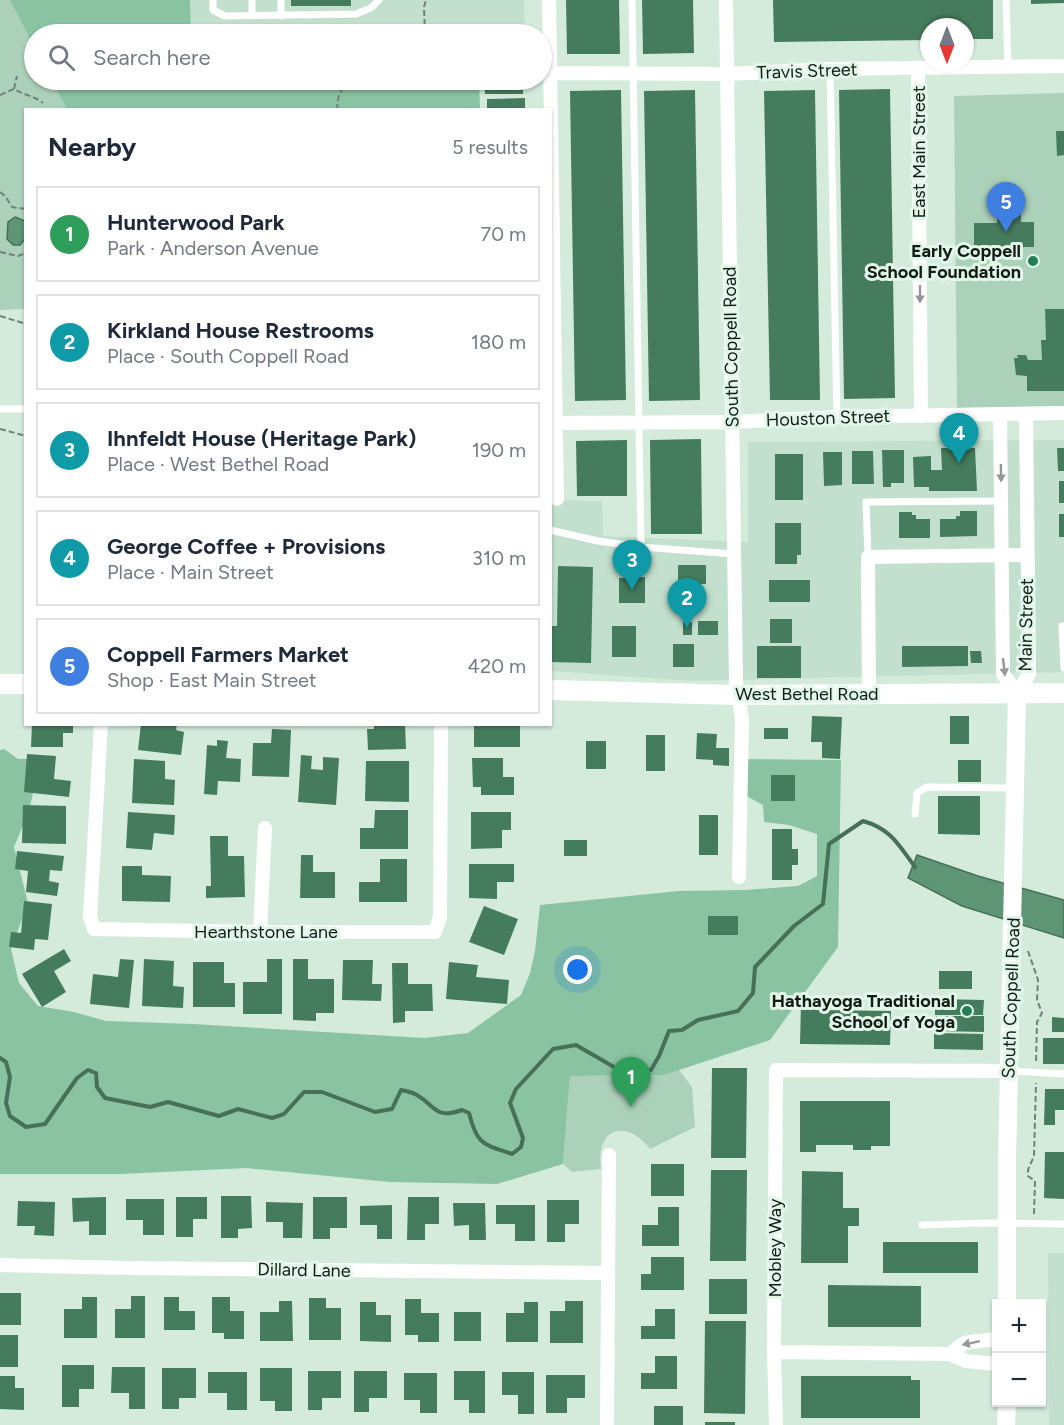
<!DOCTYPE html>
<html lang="en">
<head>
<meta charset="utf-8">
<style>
  body { margin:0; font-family:Figtree,sans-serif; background:#f2f2f3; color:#1f2937 }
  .controls { position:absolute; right:18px; bottom:18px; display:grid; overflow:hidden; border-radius:0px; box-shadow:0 2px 4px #0004 }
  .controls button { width:54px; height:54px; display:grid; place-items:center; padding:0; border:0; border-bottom:2px solid #e0e1e3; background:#fff; color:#1f2937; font:30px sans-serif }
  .compass { position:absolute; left:920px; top:18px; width:54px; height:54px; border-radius:50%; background:#fff; box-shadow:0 2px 4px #0004; rotate:180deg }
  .you { position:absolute; left:578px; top:970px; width:21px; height:21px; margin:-15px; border:4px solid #fff; border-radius:50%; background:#1a73e8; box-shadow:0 0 0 9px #1a73e833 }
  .badge { display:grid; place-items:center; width:39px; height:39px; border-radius:50%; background:#db2777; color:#fff; font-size:20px; font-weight:700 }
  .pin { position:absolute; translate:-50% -50px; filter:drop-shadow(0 2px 3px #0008) }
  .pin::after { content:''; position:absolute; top:32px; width:21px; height:18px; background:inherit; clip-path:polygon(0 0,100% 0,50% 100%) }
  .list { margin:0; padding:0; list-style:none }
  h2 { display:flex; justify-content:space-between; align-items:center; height:78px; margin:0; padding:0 24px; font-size:26px }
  h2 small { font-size:20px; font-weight:400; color:#747a83 }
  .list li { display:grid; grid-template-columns:39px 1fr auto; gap:18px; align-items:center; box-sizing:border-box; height:96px; margin:0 12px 12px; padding:0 12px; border:2px solid #e0e1e3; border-radius:0px }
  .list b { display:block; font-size:22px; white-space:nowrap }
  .list p { margin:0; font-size:20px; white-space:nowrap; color:#747a83 }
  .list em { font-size:20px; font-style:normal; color:#747a83 }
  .icon { flex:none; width:33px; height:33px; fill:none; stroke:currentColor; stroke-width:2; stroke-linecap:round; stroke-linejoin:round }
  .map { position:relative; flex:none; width:1064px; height:1425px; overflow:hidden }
  .search { position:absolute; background:#fff; box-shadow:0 2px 4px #0004; left:24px; top:24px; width:528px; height:66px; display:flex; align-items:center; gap:15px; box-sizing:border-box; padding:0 21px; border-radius:33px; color:#747a83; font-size:22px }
  .panel { position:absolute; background:#fff; box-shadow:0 2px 4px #0004; left:24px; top:108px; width:528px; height:618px; border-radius:0px }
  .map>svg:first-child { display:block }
  .built { fill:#c2e0cd }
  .green { fill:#acd1ba }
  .forest { fill:#8ac3a1 }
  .water { fill:#5d9575; stroke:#477058; stroke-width:1.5 }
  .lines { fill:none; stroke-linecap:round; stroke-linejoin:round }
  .stream { stroke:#477058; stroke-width:4 }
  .building { fill:#467c5e }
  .path { stroke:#728178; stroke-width:2; stroke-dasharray:6 3; stroke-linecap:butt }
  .service { stroke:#fff; stroke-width:7 }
  .minor { stroke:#fff; stroke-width:14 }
  .tertiary { stroke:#fff; stroke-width:18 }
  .secondary { stroke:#fff; stroke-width:20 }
  .oneway { fill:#959896 }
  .poi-dot { fill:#247e53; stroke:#e1f8e9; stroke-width:2 }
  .labels { text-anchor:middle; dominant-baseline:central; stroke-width:6; stroke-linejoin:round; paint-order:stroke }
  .street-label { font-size:18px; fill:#131b16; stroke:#e1f8e9 }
  .poi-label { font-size:18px; font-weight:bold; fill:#131b16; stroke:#e1f8e9; text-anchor:end }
</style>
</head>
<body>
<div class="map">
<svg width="1064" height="1425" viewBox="0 0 1064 1425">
  <rect width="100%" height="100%" fill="#d4ebdc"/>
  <!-- built -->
  <path class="built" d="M190 0H524L525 34H191Z
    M1064 440V672L690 681 551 671 550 500 602 501 603 536 748 542V442Z
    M1048 1253H1064V1425H1049Z"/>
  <!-- green -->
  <path class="green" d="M0 0H10L34 47V80H51L67 109 26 110 25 309 0 310Z
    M1064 93V406L957 408 954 96Z
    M679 1070 692 1087 695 1127 650 1149C626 1118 595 1128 601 1169L572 1172 563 1164 570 1076 664 1075Z"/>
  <!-- forest -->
  <path class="forest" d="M10 0H190L191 34H34V47Z
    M51 80H479L480 109H67Z
    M4 749 18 759H36V780L29 811 14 847 28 903 11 949 19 983 38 1006 74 1012 106 1021 193 1024 424 1038 468 1033 521 995 530 973 535 951 540 905 679 891 746 890 798 886 817 876V834L789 825 764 822 763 805 739 792V759L841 760 838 947 770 1040 664 1075 570 1076 563 1164 497 1184 390 1182 247 1168 121 1174H0V750Z"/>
  <!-- water -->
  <path class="water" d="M15 217 25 221V239L20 245H13L7 239 8 222Z
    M917 855 978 876 1064 900V938L962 906 908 878Z"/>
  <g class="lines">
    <!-- stream -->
    <path class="stream" d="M0 1058 6 1062 10 1077 6 1103 10 1116 26 1127 45 1124 77 1078 88 1070 96 1073 97 1087 105 1098 150 1107 168 1102 219 1116 238 1109 272 1118 284 1114 304 1092H322L375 1112 392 1109 401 1090C406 1091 411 1092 415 1094 436 1105 434 1120 462 1110L469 1113C477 1145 483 1144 512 1154L521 1147 523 1138 510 1103 516 1089 553 1049 576 1045 614 1067 639 1072 651 1070 659 1056 669 1031 682 1030 698 1020 738 1011 753 993 755 967 794 926 823 904 829 844 863 821C891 829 898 844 915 867"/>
  </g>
  <!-- building -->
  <path class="building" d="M291 0H351V6H291Z
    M566 0H619L620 54H567Z
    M642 0H693L694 53 643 54Z
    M773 0H993V39H965V27H929V40L774 42Z
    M1031 0H1064V3L1031 4Z
    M484 80H523V94H485Z
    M890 89 895 398 844 399 839 90Z
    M621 90 626 400 575 401 570 91Z
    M695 90 700 400 649 401 644 91Z
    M815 90 820 400H770L764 91Z
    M525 98V110H487V99Z
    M1056 131H1064V155L1057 156Z
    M1021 214V222H1034V247H1022V255H997V247L974 248V223H997V215Z
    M1045 309H1064V391H1027V376L1016 375 1014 358H1018L1017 355H1026L1028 360H1042L1041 340H1046Z
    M701 439 702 534H651L650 440Z
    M627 440V496H577L576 441Z
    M941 448H975L977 491H929V487H914L913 457 931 456V470H942Z
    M1057 448H1064V471H1058Z
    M882 450H904V483H891V487H883Z
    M852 451H873L874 484H852Z
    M823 452H842V485L824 486Z
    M775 454H803V500H775Z
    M1059 481H1064V503H1059Z
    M960 511H977V536L940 537V519H956V516H960Z
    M899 512H912V515H916V519H930V538H899Z
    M1059 514H1064V537H1059Z
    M775 523H801V555H797V564H775Z
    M678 565H706V584H678Z
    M558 566 593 567 591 663 550 662V626H557Z
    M645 577V603H619V578Z
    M769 580H810V602H769Z
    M770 619H792V643H770Z
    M698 621H718V635H698Z
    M683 622H692V635H683Z
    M612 626H636V657H612Z
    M673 644H694V667H673Z
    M757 646H801V678H757Z
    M902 646H968V666L902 667Z
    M970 651H981L982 663H971Z
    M812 716 842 717 840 759 822 758V742H811Z
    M950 716H969V744H950Z
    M32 724H73V733H63V747H31Z
    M141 724H177L176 730 184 732 181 755 138 750Z
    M374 724H405L406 749 368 750 367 729H374Z
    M474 724H520V747H474Z
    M764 728H788V739H764Z
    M272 729 291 730 289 777 252 776 253 743H271Z
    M697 733 717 734 716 748H729V766L713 765V760L696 759Z
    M646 735H665V771H646Z
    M217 740 228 741 226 758 241 759 240 782 218 781 217 795 204 794 207 745 217 746Z
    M586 741H606V769H586Z
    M27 754 56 756 54 779 71 781 69 797 24 792Z
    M301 755 312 756 311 769 323 770V757L339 758 336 805 298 802Z
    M472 758H503V777H514V795H481V787H473Z
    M134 759 165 761V779L175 780 174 805 132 803Z
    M958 760H981V782H958Z
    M366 761H409V802L365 801Z
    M771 775H795V801H771Z
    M938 796H980V835L938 834Z
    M23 805 66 806V844L22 843Z
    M375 810H408V849H360V828H374Z
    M128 812 175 815 174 835 154 833 152 850 126 848Z
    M471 812H511V830H502V848L471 849Z
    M699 815H718V855H699Z
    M772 829H792V849H798V865H792V880H772Z
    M210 836H228V856H244L245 897 206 898V886H211Z
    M564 840H587V856H564Z
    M17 851 64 856 62 871 50 870 49 881 59 883 57 896 26 892 28 871 15 869Z
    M301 855H313V872H335V898H300Z
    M380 859H407V902H359V882H380Z
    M469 864H514V882H497V899L469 898Z
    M122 866H142V875L171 876 170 902 122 901Z
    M24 901 52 904 48 940 35 939 34 950 9 947 11 932 21 933Z
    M484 906 518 919 504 955 469 942Z
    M708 916H738V935H708Z
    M64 949 71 961 54 971 66 992 42 1007 22 974Z
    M120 959 134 960 129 1008 90 1004 93 974 118 977Z
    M144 959 174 961 173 986 184 987 183 1008 142 1006Z
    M267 959H282V1014H243V982H267Z
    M293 959H308V979H334V1013H316V1021L293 1020Z
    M343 960H373L372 984H382L381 1001 342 1000Z
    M193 962H224V983H235V1007H193Z
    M449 962 478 965 476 977 509 980 507 1004 446 999Z
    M392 963H408V984H432L433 1011H405V1022L393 1023Z
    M939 971H972V989H939Z
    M935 999 984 1000 983 1015H935Z
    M801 1002H818V1010L891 1011 890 1045 800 1044Z
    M936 1016H984V1032L935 1031Z
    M1052 1017 1064 1018V1032H1052Z
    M934 1033 983 1034V1050L934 1049Z
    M1043 1038H1064V1064H1043Z
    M712 1068H747L746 1158H711Z
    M1045 1089H1064V1110H1055V1125H1044Z
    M800 1101H890V1146H871V1150H853V1145H816V1152H800Z
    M1045 1152H1064V1199L1044 1198Z
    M651 1164H684V1196H651Z
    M711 1170H747L746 1261H710Z
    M802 1171 843 1172V1208H859V1226H848V1263H801Z
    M221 1196H251L252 1228 238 1229V1238H221Z
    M106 1197V1235H89V1221L73 1222 72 1198Z
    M176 1197H207V1219H193V1237H176Z
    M313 1197H347V1228H330V1239H313Z
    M408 1197H439V1224H425V1240H407Z
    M126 1199H164V1235H143V1220H126Z
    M547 1200H579V1224H565V1242H547Z
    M18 1201 55 1202 54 1236 34 1235 35 1226H17Z
    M266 1202 303 1203 302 1238H283V1222H266Z
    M453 1203H485L486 1240H469V1225L454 1226Z
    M392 1205V1239H377V1225H360V1206Z
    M496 1205H535V1241H515V1224H496Z
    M658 1207H679V1246H642V1225H658Z
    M883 1242H978V1273H883Z
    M651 1257H684V1290H641V1274H651Z
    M709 1279H747V1314H709Z
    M828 1285 921 1286V1327H828Z
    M0 1293H21V1325H0Z
    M131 1296H145V1338H115V1309H131Z
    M82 1297H97V1338H64V1309H82Z
    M164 1297H179V1311H195V1330H164Z
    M212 1297H230V1311H244V1339H224V1333H212Z
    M309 1298H326V1308H341V1340H309Z
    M405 1299H421V1313H439V1342H418V1335H405Z
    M279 1301H292L293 1341H260V1312H279Z
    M565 1301H583V1343H550V1311H565Z
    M360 1302H376V1315H391V1342L360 1341Z
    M524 1302H538V1342H506V1313H524Z
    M655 1309H675V1339H641V1326H655Z
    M454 1312H481V1341H454Z
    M705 1321H746L745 1414 704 1413Z
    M0 1335H18V1367H0Z
    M655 1356H677V1389H641V1373H655Z
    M62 1365H94V1389H79V1407H62Z
    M112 1367H145V1409H129V1393H111Z
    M162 1368H196V1398H179V1409H162Z
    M260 1368H292V1411H275V1401H260Z
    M308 1371H341V1398H322V1410H308Z
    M354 1371H387V1398H369V1412H354Z
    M454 1371H485V1413H469V1400H454Z
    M208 1372H247V1410H227V1393H208Z
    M502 1372H534V1414H518V1395H502Z
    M404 1373H437V1413H420V1400H404Z
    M546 1375H585V1398H567V1413H546Z
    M0 1376H15V1388H24V1410L0 1409Z
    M801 1376H911V1380H920V1418H801Z
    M654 1406H683V1425H654Z
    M705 1422H735V1425H705Z"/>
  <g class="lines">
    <!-- path -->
    <path class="path" d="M425 34 424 7 426 0
      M14 89 17 76
      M0 95 14 89C24 95 34 96 43 103
      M337 110C339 77 347 95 362 80
      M0 192 6 197 12 207 26 209
      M0 252 18 256 26 253
      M0 316 26 324
      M0 429 26 436
      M1028 951 1038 980 1037 1000 1042 1013 1037 1022 1036 1063
      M1034 1214 1035 1181 1028 1176V1170L1034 1156 1036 1083"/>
    <!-- service -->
    <path class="service" d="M213 0V10L225 16 356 14 371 8 379 0
      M252 0V16
      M281 0V16
      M632 0 641 547
      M1006 0 1008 67
      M830 69 837 417
      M0 409H26
      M550 530 598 541 641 547 734 554
      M868 557 866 502 1002 501
      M1062 626 1064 668
      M915 814 917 793 927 787 1014 788
      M1010 1071 1064 1074
      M922 1225 989 1223 1064 1224"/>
    <!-- minor -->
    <path class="minor" d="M549 0 557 499
      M726 0 736 682 742 719 739 877
      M918 68 921 416
      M551 73 727 74 830 69 1064 66
      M1000 414 1003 674 1017 693 1029 674 1026 415
      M556 423 732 422 837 417 1064 413
      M869 694 868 557 1027 555
      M101 724 90 917 94 929 260 932H435L440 917 441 724
      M260 932 265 828
      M0 1265 127 1268 607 1273
      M774 1352 950 1354 966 1361 996 1364
      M950 1354 964 1343 996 1339
      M607 1425 609 1155
      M776 1425 774 1352 776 1070 1009 1071"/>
    <!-- tertiary -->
    <path class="tertiary" d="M1007 1304V1162L1017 693
      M1006 1425 1007 1402"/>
    <!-- secondary -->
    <path class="secondary" d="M0 684H26
      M550 690 737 695 1064 693"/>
  </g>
  <!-- one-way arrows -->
  <defs><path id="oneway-solid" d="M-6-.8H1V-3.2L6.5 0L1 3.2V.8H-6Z" transform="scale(1.5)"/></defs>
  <g class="oneway">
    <use href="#oneway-solid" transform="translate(920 294) rotate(90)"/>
    <use href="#oneway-solid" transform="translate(1001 473) rotate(89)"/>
    <use href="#oneway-solid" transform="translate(1004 667) rotate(83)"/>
    <use href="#oneway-solid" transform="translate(971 1343) rotate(168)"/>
  </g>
  <!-- markers -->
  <g class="poi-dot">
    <circle cx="1033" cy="261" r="6"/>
    <circle cx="967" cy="1011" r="6"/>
  </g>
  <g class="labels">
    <!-- street labels -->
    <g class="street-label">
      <text transform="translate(807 71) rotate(-2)">Travis Street</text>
      <text transform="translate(919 152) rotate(-90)">East Main Street</text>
      <text transform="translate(731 347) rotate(-91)">South Coppell Road</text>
      <text transform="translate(828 418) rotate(-2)">Houston Street</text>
      <text transform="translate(1026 625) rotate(-89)">Main Street</text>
      <text x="807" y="694">West Bethel Road</text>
      <text x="266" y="932">Hearthstone Lane</text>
      <text transform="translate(1011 998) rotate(-88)">South Coppell Road</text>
      <text transform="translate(775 1248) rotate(-90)">Mobley Way</text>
      <text transform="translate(304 1270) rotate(1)">Dillard Lane</text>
    </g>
    <!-- poi labels -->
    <g class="poi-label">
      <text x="1021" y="251">Early Coppell<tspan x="1021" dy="21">School Foundation</tspan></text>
      <text x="955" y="1001">Hathayoga Traditional<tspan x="955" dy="21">School of Yoga</tspan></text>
    </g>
  </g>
</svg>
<div class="controls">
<button>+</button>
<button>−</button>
</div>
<svg class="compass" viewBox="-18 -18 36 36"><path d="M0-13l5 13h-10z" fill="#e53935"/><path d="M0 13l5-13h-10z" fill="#747a83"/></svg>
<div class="you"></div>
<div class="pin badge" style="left:631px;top:1107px;background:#2e9e5b">1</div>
<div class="pin badge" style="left:687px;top:628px;background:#0f9aa8">2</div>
<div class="pin badge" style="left:632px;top:590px;background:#0f9aa8">3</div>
<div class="pin badge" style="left:959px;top:463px;background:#0f9aa8">4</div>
<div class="pin badge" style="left:1006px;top:232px;background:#3f7fe0">5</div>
<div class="search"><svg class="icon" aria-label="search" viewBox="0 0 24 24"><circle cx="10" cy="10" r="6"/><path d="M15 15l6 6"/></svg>Search here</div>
<section class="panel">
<h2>Nearby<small>5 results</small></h2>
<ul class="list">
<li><span class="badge" style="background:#2e9e5b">1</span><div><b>Hunterwood Park</b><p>Park · Anderson Avenue</p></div><em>70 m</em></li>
<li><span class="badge" style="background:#0f9aa8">2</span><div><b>Kirkland House Restrooms</b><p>Place · South Coppell Road</p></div><em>180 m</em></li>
<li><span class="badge" style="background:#0f9aa8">3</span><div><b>Ihnfeldt House (Heritage Park)</b><p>Place · West Bethel Road</p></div><em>190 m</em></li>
<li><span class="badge" style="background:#0f9aa8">4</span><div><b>George Coffee + Provisions</b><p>Place · Main Street</p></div><em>310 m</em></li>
<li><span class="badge" style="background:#3f7fe0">5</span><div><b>Coppell Farmers Market</b><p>Shop · East Main Street</p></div><em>420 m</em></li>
</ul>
</section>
</div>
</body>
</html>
